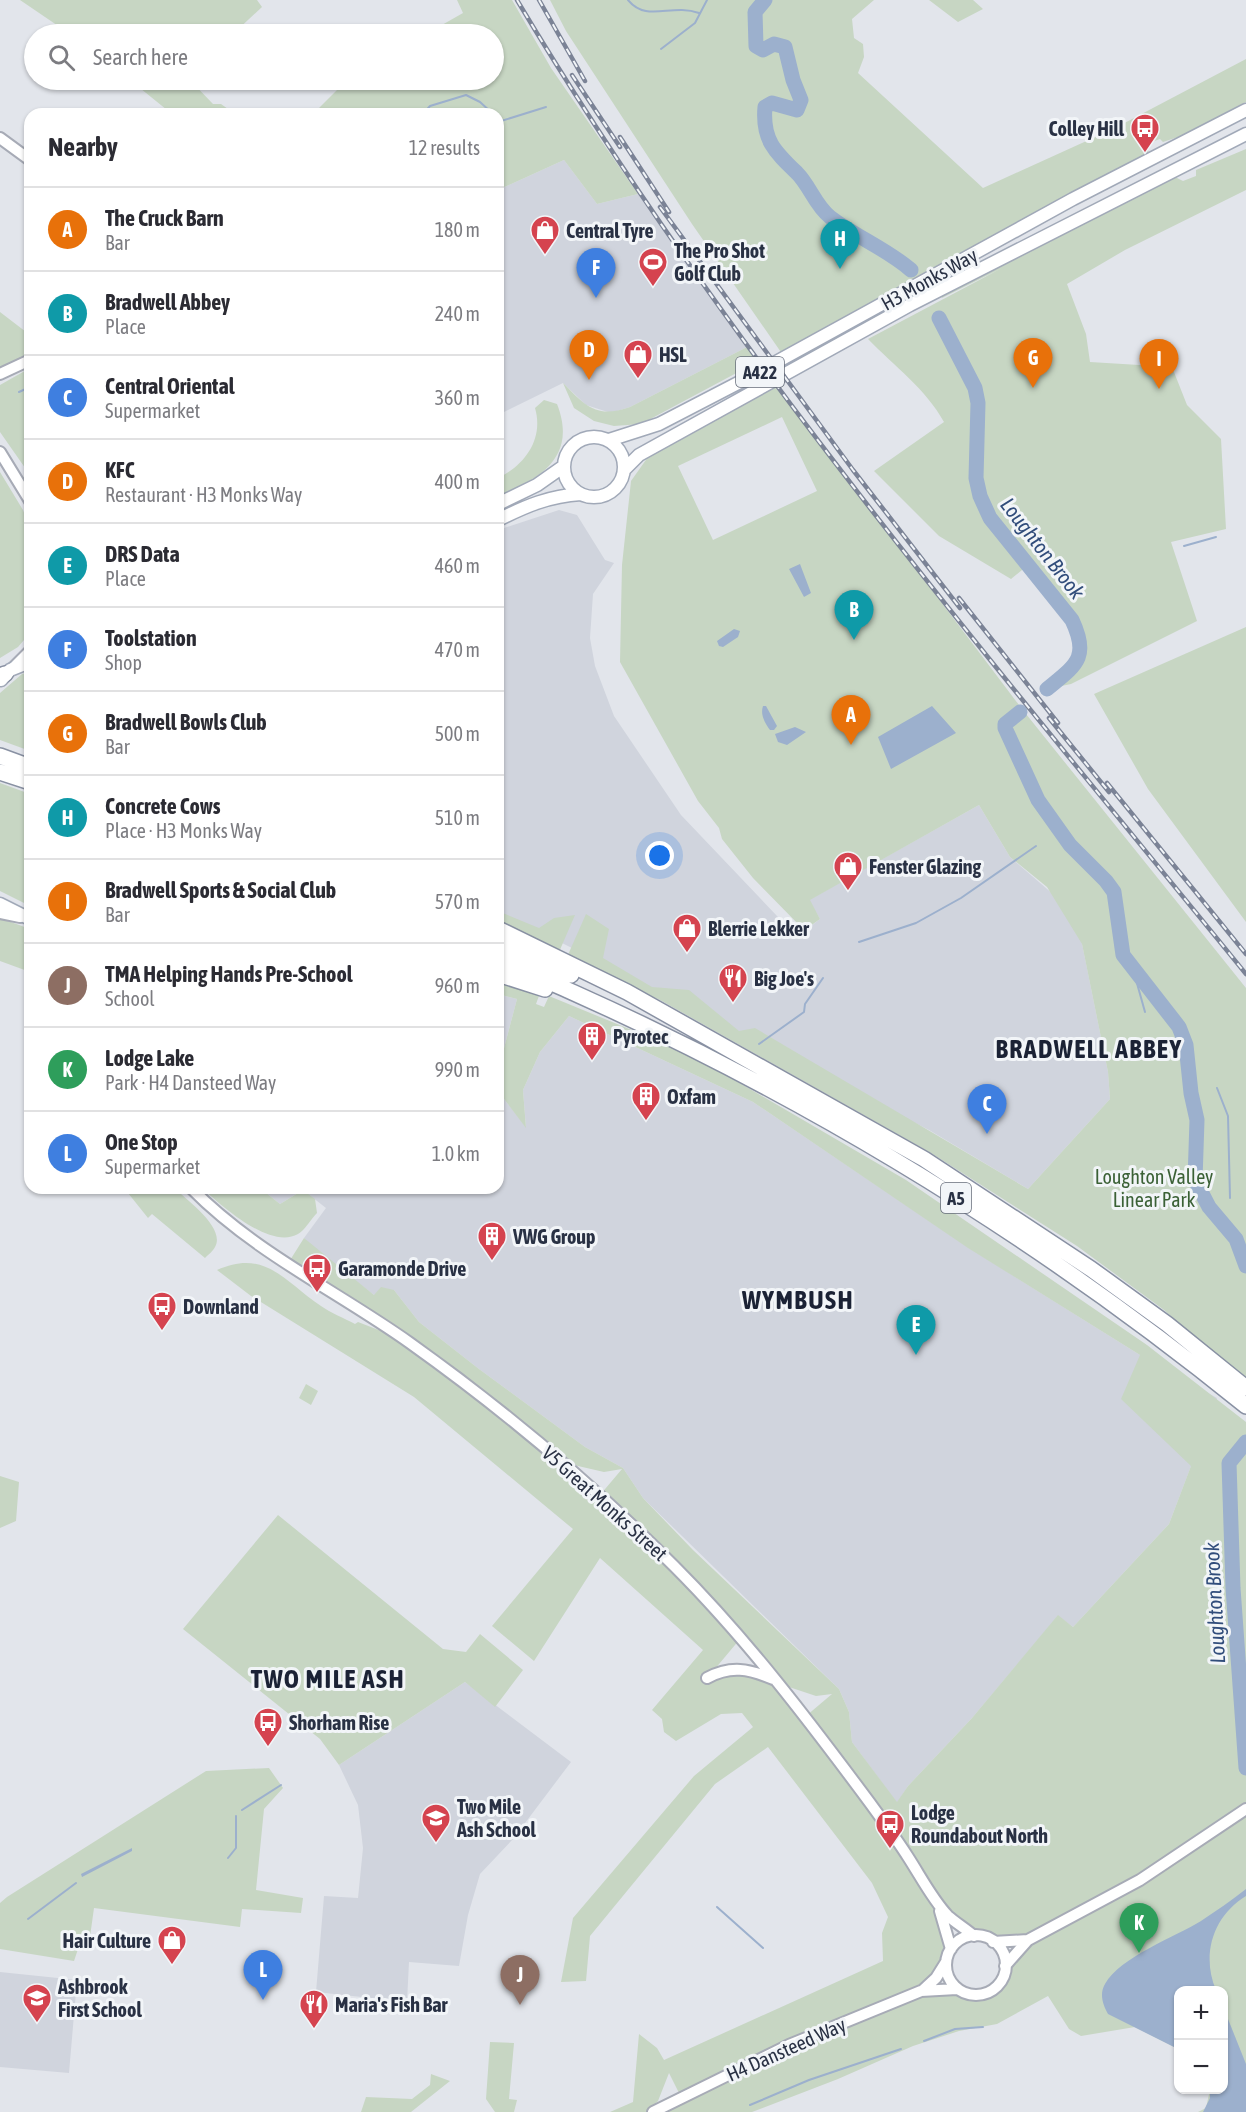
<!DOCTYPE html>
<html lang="en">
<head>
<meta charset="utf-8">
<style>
  body { margin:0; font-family:"Asap Condensed",sans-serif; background:#f7f7f7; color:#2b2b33 }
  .controls { position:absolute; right:18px; bottom:18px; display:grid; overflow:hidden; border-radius:12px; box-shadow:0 2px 4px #0004 }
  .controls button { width:54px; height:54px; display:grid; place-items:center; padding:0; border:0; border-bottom:2px solid #e1e1e2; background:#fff; color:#2b2b33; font:30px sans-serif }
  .you { position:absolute; left:660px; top:856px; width:21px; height:21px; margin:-15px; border:4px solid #fff; border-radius:50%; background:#1a73e8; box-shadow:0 0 0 9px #1a73e833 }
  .badge { display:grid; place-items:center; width:39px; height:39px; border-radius:50%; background:#d5434f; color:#fff; font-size:20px; font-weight:700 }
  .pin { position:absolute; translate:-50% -50px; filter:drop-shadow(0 2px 3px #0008) }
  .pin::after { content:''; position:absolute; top:32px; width:21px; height:18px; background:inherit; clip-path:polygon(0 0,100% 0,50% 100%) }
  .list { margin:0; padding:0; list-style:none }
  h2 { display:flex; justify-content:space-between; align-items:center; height:78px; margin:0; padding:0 24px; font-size:26px }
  h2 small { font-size:20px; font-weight:400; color:#7c7c81 }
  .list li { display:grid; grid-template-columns:39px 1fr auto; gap:18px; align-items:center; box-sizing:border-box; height:84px; padding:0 24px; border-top:2px solid #e1e1e2 }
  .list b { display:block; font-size:22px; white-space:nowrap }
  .list p { margin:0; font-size:20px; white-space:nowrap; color:#7c7c81 }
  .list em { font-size:20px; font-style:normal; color:#7c7c81 }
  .icon { flex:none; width:33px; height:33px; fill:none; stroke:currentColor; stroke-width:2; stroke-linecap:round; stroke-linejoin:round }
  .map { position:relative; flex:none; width:1246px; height:2112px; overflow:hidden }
  .search { position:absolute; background:#fff; box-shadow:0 2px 4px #0004; left:24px; top:24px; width:480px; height:66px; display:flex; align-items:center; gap:15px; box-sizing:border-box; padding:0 21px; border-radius:33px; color:#7c7c81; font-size:22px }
  .panel { position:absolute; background:#fff; box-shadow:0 2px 4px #0004; left:24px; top:108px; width:480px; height:1086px; border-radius:18px }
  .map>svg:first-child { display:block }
  .built { fill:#d0d4dd }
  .green { fill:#c7d6c3; fill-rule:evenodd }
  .water { fill:#9cb0cd }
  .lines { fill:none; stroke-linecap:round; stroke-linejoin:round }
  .stream { stroke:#9cb0cd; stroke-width:2 }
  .river { stroke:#9cb0cd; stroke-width:15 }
  .secondary-casing { stroke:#a7abb6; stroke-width:14 }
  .primary-casing { stroke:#a1a9b8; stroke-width:15 }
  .highway-casing { stroke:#8991a3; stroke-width:18 }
  .secondary { stroke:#fff; stroke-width:10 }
  .primary { stroke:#fff; stroke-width:12 }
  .highway { stroke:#fff; stroke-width:15 }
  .rail-casing { stroke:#7b8396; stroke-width:4.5 }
  .rail { stroke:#f2f5f8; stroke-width:2; stroke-dasharray:7; stroke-linecap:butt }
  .labels { text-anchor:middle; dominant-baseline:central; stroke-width:6; stroke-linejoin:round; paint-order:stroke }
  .shield { fill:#f2f5f8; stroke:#656c7a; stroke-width:1.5 }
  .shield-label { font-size:18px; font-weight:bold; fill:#293144 }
  .poi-label { font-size:20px; font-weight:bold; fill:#293144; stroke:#f2f5f8; text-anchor:start }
  .street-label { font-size:20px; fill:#293144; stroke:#f2f5f8 }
  .park-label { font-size:20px; fill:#3b6136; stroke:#f2f5f8 }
  .water-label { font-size:21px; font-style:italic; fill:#314d7b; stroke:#f2f5f8 }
  .district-label { font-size:26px; font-weight:bold; letter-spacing:1.5px; fill:#1b2235; stroke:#f2f5f8 }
</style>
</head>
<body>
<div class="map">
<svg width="1246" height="2112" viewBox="0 0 1246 2112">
  <rect width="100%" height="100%" fill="#e2e5eb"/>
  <!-- built -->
  <path class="built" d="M564 160 597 204 638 194 747 347 630 407 611 413 586 405 563 383 498 415V190Z
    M559 510 577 515 605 560 614 563 593 594 590 638 595 666 614 716 681 815 797 937 820 919 809 900 979 805 1010 857 1061 901 1079 929 1108 1072 1110 1099 1028 1189 929 1130 566 945 498 912V530Z
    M498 994 517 999 498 1071Z
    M569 1016 753 1102 969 1248 1140 1355 1217 1398 1169 1524 1073 1627 1058 1616 972 1718 908 1786 897 1803 852 1742 849 1712 839 1689 643 1498 623 1468 585 1447 479 1369 419 1322 394 1290 374 1295 313 1248 304 1238 326 1208 303 1190 280 1204 260 1188H498V1091L526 1127 523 1090 540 1052Z
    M465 1682 571 1762 513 1839 480 1874 468 1915 459 1966 409 1962 407 2002 316 1992 324 1896 358 1898 363 1848 358 1805 339 1765Z
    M0 1972 77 1980 69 2073 0 2067Z"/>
  <!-- green -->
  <path class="green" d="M20 0H257L262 7 233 34H70Z
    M457 0H512L551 68 638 194 597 204 564 160 498 190V114H313L347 80H494V34H426L463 13Z
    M550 0H874L852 19 854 38 863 44 864 57 858 73 983 188 1115 128 1246 59V102L1181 136 1163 142 1160 139 1146 144 1151 159 785 358 692 224 566 31Z
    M929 0H973L983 9 958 22Z
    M130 80H190L213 104H221L228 109 224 114H172Z
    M1246 149V190L1125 250 1067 284 1086 334 1090 362 1172 367 1187 405 1221 439 1226 529 1171 542 1197 621 1071 684 1047 689C1057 681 1072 672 1078 661 1094 633 1044 585 1028 565L1011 579 939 536 874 471 944 422C926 389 894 366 868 339L1002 268 942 298 939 292 1159 179 1175 177 1183 181 1196 176V170Z
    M0 312 30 335 25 338H30V360L0 374Z
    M747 347 757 362 641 424 614 426 594 421 574 408 563 383C586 406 596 419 630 407Z
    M30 368V475L0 432V385Z
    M777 385 1022 709 1246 988V1383L1164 1310 1077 1246 931 1153 660 1000 567 957 586 914 609 929 603 958 652 987 689 990 739 1031 755 1028 1028 1189 1110 1099 1108 1072 1082 944 1047 887 1010 857 979 805 810 900 820 919 809 927H801L753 878 722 839 719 828 698 801 620 662 622 565 631 481 648 457ZM782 417 817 491 713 540 678 466Z
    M544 400 557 404C578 458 539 478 498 498V478C525 465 544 439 535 408Z
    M0 472 23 510 30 528V633L18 647 0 658Z
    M1246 627V922L1148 789 1094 694Z
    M30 672V751L0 740V693L22 674Z
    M0 783 30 794V906L0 891Z
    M498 911 539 928 554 918 575 915 559 952 498 923Z
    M0 918 30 929V972L0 961Z
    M498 980 540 993 536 1004 544 1007 549 996 690 1054 906 1180 1147 1345 1246 1422V2112H1198L1206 2108 1210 2090H1224V1990H1178V2049L1135 2027 1081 2036 1069 2029 1048 1996 997 2024 959 2031 913 2046 838 2079 752 2112H664L681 2097 669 2073 658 2101 647 2112H610L633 2102 639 2034 657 2048 664 2060 883 1961 882 1933 888 1917 872 1883 768 1747 715 1784 590 1936 586 1981 561 1982 573 1918 694 1776 753 1727 742 1713 721 1714 676 1741 664 1732 662 1719 652 1710 703 1650 600 1558 534 1661 492 1626 573 1529 414 1397 251 1296 217 1270C265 1248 285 1282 321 1306 331 1313 344 1318 355 1324L358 1322 407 1341 287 1265 304 1238 374 1295 381 1287 394 1290 419 1322 479 1369 585 1447 623 1468 643 1498 693 1550 839 1689 849 1712 852 1742 897 1802 908 1786 972 1718 1058 1615 1073 1627 1169 1524 1191 1466 1121 1399 1140 1355 968 1248 753 1102 569 1016 540 1052 523 1090 526 1128 498 1091V1071L517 999 498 994ZM565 1463 604 1472 622 1469 600 1495ZM740 1639 775 1680 736 1668 709 1676ZM780 1684 816 1696 832 1694 806 1716ZM938 1904C975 1937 977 1942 1028 1941L1005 1966 1003 1978 994 1988 986 1993 970 1995 957 1989 923 1990C957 1950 952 1954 938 1904Z
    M124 1188H174C187 1200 226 1228 215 1247 213 1251 208 1255 205 1258L152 1214 148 1218Z
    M202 1188H260L280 1204 303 1190 315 1199 317 1213C311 1219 305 1230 298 1234 270 1250 222 1206 202 1188Z
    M306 1384 318 1391 311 1405 299 1398Z
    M0 1476 19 1482 16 1521 0 1528Z
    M278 1515 443 1649 466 1652 480 1634 523 1670 495 1707 465 1682 339 1765 320 1739 183 1629Z
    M269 1768 283 1788 264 1809 256 1890 303 1898 301 1913 242 1909 240 1927 94 1908 89 1944 78 1949 74 1961 0 1949V1903L7 1897 206 1771Z
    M490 2042 514 2043 509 2099 517 2100 514 2112H495L486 2099Z
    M431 2074 450 2081 411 2112H361L366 2097 412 2099 430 2085Z"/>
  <!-- water -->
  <path class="water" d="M800 564 811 593 804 597 789 569Z
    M734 629 740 631 738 637 723 647 719 646 717 641Z
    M763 706H766L777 726 774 730H770C765 723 760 715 763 706Z
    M932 706 956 733 891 769 878 737Z
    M795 727 806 732 787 745 778 742 775 734Z
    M132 1848V1851L82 1877 81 1874Z
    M1246 1889V1896C1213 1916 1201 1955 1216 1990H1178V2049L1108 2014C1103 2005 1099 1994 1105 1984 1120 1957 1175 1937 1201 1921 1216 1911 1232 1900 1246 1889Z
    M1224 2009 1246 2064V2112H1203L1210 2098V2090H1224Z"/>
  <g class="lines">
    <!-- stream -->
    <path class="stream" d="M628 0C647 23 671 3 699 13
      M661 49 695 23 707 0
      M423 114 430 106 466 95 480 102 492 113
      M498 122 546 107
      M19 392 30 387
      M1184 546 1216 537
      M859 942 916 923 961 898 1036 846
      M1133 969 1145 1012
      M759 1044 804 1012 805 1004 823 978
      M1217 1088 1228 1116 1230 1198
      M242 1810 281 1785
      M228 1858 236 1848V1816
      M717 1907 763 1948
      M28 1919 76 1883
      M924 2041 955 2029 983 2027
      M750 2105 809 2080 901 2049"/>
    <!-- river -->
    <path class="river" d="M765 0 755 12 756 46 763 50 774 44 785 47 793 80 801 100 797 110 772 103 765 107C762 140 775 152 797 173 810 186 815 205 830 217 856 237 887 249 911 270
      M939 318 975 388 978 403 976 478 980 496 990 518 1072 620C1090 658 1076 665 1047 689
      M1020 712 1005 724V728L1038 800 1070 845 1106 881 1114 892 1123 955 1179 1027 1186 1045 1191 1093 1197 1120 1195 1180 1209 1207 1236 1239 1246 1266
      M1246 1442 1229 1463 1233 1588 1246 1768"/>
    <!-- secondary casing -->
    <g class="secondary-casing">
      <path id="secondary" d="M0 138 30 160
        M0 374 30 360
        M0 452 30 501
        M13 668 30 651
        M0 913 20 917
        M191 1188C255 1253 337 1291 410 1343 504 1410 593 1485 674 1566 747 1639 809 1721 870 1803 883 1821 896 1838 908 1857 921 1877 932 1899 948 1916 956 1923 966 1929 974 1936
        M707 1678C731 1665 749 1669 773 1679
        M940 1911 951 1949
        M946 1965a30 30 0 1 1 60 0a30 30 0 1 1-60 0Z
        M993 1942 1028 1940
        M1005 1966 1028 1940 1140 1880 1246 1809
        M922 1991 936 1978 946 1962
        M653 2112 789 2045 921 1991 957 1989"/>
    </g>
    <!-- primary casing -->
    <g class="primary-casing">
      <path id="primary" d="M564 467a30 30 0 1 1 60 0a30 30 0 1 1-60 0Z
        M609 440 659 424 740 382 1073 199 1246 110
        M625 469 639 455 910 305 1246 134
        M498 504 537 485 564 466
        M498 520C526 506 549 496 581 494
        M1 680 10 670 30 662
        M0 904 30 919"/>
    </g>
    <!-- highway casing -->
    <g class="highway-casing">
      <path id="highway" d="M0 676 5 674
        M0 756 30 767
        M0 772 30 782
        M498 929 627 992 924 1159 1091 1269 1167 1324 1246 1388
        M498 944 571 975
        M498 960C767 1072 1019 1222 1246 1406
        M498 974 545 989"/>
    </g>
    <!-- secondary -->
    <use href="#secondary" class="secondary"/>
    <!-- primary -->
    <use href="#primary" class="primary"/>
    <!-- highway -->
    <use href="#highway" class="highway"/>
    <!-- rail casing -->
    <g class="rail-casing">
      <path id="rail" d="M517 0C725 349 990 659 1246 974
        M539 0 585 81
        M572 75 620 147
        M620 137 669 212
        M660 207 853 470 960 608
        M959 598 1058 723
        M1049 718 1109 792
        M1107 783 1246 954"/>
    </g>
    <!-- rail -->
    <use href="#rail" class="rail"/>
  </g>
  <!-- icons -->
  <defs>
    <g id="bus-pin" transform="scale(1.5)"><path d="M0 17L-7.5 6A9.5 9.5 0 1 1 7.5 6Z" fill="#d5434f" stroke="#f2f5f8"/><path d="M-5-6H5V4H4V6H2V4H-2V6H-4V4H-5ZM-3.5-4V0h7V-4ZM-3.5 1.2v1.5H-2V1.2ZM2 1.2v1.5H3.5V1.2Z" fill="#fff"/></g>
    <g id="shop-pin" transform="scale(1.5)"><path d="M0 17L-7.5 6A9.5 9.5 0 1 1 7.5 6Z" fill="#d5434f" stroke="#f2f5f8"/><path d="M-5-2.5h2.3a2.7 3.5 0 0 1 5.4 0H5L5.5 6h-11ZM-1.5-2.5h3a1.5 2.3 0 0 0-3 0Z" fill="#fff"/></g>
    <g id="stadium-pin" transform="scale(1.5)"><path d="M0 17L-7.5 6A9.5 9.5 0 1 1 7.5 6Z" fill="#d5434f" stroke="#f2f5f8"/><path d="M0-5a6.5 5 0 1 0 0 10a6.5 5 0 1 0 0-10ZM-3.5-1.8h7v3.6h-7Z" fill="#fff"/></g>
    <g id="restaurant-pin" transform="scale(1.5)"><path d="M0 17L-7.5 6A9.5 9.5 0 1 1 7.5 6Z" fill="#d5434f" stroke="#f2f5f8"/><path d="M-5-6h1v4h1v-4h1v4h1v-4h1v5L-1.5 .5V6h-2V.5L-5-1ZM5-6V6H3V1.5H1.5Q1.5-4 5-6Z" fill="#fff"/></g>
    <g id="building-pin" transform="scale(1.5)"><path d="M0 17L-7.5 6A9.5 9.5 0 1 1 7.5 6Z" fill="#d5434f" stroke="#f2f5f8"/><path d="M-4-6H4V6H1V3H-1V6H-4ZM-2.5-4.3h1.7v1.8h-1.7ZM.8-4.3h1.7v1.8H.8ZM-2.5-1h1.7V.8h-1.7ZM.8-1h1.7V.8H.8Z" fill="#fff"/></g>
    <g id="school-pin" transform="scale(1.5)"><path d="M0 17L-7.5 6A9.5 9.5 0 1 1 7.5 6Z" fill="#d5434f" stroke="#f2f5f8"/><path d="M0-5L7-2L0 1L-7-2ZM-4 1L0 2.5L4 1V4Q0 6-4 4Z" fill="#fff"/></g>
  </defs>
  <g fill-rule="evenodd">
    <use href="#bus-pin" x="1145" y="128"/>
    <use href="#shop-pin" x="545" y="230"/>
    <use href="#stadium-pin" x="653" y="262"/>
    <use href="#shop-pin" x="638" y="354"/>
    <use href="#shop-pin" x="848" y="866"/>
    <use href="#shop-pin" x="687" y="928"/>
    <use href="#restaurant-pin" x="733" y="978"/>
    <use href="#building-pin" x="592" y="1036"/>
    <use href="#building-pin" x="646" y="1096"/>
    <use href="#building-pin" x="492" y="1236"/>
    <use href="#bus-pin" x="317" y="1268"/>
    <use href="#bus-pin" x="162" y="1306"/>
    <use href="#bus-pin" x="268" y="1722"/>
    <use href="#school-pin" x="436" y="1818"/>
    <use href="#bus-pin" x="890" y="1824"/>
    <use href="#shop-pin" x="172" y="1940"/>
    <use href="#school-pin" x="37" y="1998"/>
    <use href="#restaurant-pin" x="314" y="2004"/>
  </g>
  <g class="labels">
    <!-- shield labels -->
    <g class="shield">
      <rect x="736" y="357" width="48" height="30" rx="4.5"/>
      <rect x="941" y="1183" width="30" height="30" rx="4.5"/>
    </g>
    <g class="shield-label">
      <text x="760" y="372">A422</text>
      <text x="956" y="1198">A5</text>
    </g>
    <!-- poi labels -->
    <g class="poi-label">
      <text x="1124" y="128" text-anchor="end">Colley Hill</text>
      <text x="566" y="230">Central Tyre</text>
      <text x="674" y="250">The Pro Shot<tspan x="674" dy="23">Golf Club</tspan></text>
      <text x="659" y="354">HSL</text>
      <text x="869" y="866">Fenster Glazing</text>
      <text x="708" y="928">Blerrie Lekker</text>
      <text x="754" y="978">Big Joe's</text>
      <text x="613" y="1036">Pyrotec</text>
      <text x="667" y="1096">Oxfam</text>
      <text x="513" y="1236">VWG Group</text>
      <text x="338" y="1268">Garamonde Drive</text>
      <text x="183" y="1306">Downland</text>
      <text x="289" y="1722">Shorham Rise</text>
      <text x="457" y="1806">Two Mile<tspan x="457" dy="23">Ash School</tspan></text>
      <text x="911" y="1812">Lodge<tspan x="911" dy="23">Roundabout North</tspan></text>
      <text x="151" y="1940" text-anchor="end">Hair Culture</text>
      <text x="58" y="1986">Ashbrook<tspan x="58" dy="23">First School</tspan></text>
      <text x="335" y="2004">Maria's Fish Bar</text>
    </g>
    <!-- street labels -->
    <g class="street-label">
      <text transform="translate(929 279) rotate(-29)">H3 Monks Way</text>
      <text transform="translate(605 1503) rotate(42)">V5 Great Monks Street</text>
      <text transform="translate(786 2049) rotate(-24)">H4 Dansteed Way</text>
    </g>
    <!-- park labels -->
    <g class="park-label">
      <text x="1154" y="1176">Loughton Valley<tspan x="1154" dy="23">Linear Park</tspan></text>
    </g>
    <!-- water labels -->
    <g class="water-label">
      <text transform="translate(1043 548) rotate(52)">Loughton Brook</text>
      <text transform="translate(1214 1603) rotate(-93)">Loughton Brook</text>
    </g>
    <!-- district labels -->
    <g class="district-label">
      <text x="1089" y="1049">BRADWELL ABBEY</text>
      <text x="798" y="1300">WYMBUSH</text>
      <text x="328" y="1679">TWO MILE ASH</text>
    </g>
  </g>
</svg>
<div class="controls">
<button>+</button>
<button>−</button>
</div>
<div class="you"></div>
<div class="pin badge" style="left:851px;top:745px;background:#e8710a">A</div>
<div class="pin badge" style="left:854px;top:640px;background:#0f9aa8">B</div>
<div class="pin badge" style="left:987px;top:1134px;background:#3f7fe0">C</div>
<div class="pin badge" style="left:589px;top:380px;background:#e8710a">D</div>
<div class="pin badge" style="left:916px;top:1355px;background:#0f9aa8">E</div>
<div class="pin badge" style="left:596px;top:298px;background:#3f7fe0">F</div>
<div class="pin badge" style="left:1033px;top:388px;background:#e8710a">G</div>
<div class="pin badge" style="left:840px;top:269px;background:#0f9aa8">H</div>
<div class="pin badge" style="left:1159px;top:389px;background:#e8710a">I</div>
<div class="pin badge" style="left:520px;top:2005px;background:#8d6e63">J</div>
<div class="pin badge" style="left:1139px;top:1953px;background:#2e9e5b">K</div>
<div class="pin badge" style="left:263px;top:2000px;background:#3f7fe0">L</div>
<div class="search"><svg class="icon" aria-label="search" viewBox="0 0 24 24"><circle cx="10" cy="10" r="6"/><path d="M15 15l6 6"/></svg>Search here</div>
<section class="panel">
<h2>Nearby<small>12 results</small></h2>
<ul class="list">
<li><span class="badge" style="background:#e8710a">A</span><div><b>The Cruck Barn</b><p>Bar</p></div><em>180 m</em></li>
<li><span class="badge" style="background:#0f9aa8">B</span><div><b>Bradwell Abbey</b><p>Place</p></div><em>240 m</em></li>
<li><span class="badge" style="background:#3f7fe0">C</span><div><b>Central Oriental</b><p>Supermarket</p></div><em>360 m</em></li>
<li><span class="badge" style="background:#e8710a">D</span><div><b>KFC</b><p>Restaurant · H3 Monks Way</p></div><em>400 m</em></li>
<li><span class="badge" style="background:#0f9aa8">E</span><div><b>DRS Data</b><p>Place</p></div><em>460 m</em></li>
<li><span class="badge" style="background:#3f7fe0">F</span><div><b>Toolstation</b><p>Shop</p></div><em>470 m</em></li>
<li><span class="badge" style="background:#e8710a">G</span><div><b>Bradwell Bowls Club</b><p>Bar</p></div><em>500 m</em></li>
<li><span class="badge" style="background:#0f9aa8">H</span><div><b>Concrete Cows</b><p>Place · H3 Monks Way</p></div><em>510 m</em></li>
<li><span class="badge" style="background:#e8710a">I</span><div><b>Bradwell Sports &amp; Social Club</b><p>Bar</p></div><em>570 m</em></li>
<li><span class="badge" style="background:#8d6e63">J</span><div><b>TMA Helping Hands Pre-School</b><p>School</p></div><em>960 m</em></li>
<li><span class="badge" style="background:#2e9e5b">K</span><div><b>Lodge Lake</b><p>Park · H4 Dansteed Way</p></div><em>990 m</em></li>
<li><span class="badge" style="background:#3f7fe0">L</span><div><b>One Stop</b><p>Supermarket</p></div><em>1.0 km</em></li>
</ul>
</section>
</div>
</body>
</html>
